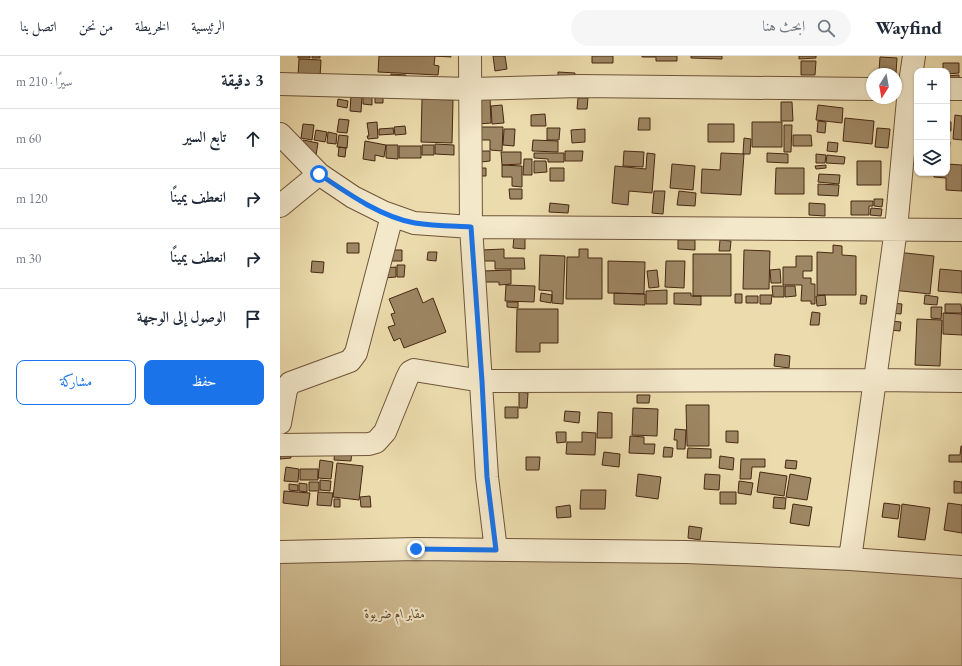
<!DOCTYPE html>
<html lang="ar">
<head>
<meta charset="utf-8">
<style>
  body { margin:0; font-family:"EB Garamond",Amiri,serif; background:#f6f6f7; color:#1f2937; direction:rtl }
  .controls { position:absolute; right:12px; top:12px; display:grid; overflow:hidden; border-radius:8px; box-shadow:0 1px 3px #0004 }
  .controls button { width:36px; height:36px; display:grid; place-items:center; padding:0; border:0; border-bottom:1px solid #e0e1e3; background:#fff; color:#1f2937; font:20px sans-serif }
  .compass { position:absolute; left:586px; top:12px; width:36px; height:36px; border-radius:50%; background:#fff; box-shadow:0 1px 3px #0004; rotate:191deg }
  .stop { position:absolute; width:12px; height:12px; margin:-9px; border:3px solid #1a73e8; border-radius:50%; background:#fff }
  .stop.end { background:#1a73e8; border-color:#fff; box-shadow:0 1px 4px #0008 }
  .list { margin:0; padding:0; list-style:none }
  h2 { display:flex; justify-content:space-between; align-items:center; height:52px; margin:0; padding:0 16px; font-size:17px }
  h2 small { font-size:13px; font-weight:400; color:#747a83 }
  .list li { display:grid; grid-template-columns:26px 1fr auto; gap:12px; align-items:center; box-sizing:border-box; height:60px; padding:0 16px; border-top:1px solid #e0e1e3 }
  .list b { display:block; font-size:15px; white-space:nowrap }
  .list em { font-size:13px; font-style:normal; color:#747a83 }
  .actions { display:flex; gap:8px; padding:12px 16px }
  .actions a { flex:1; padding:9px 0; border:1px solid #1a73e8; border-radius:8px; text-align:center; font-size:14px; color:#1a73e8 }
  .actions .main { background:#1a73e8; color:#fff }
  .icon { flex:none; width:22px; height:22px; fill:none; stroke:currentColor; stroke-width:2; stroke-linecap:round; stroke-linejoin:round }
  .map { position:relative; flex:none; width:682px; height:610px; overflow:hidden; direction:ltr }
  header { display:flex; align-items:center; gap:24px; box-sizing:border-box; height:56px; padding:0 20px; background:#fff; border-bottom:1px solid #e0e1e3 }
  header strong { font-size:19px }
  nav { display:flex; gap:22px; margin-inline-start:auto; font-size:14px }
  .search { width:280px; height:36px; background:#f6f6f7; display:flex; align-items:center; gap:10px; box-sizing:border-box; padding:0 14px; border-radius:22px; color:#747a83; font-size:15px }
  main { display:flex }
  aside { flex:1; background:#fff }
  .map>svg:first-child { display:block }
  .green { fill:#d0bd93; stroke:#8c7253 }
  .building { fill:#9d8663; stroke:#472813 }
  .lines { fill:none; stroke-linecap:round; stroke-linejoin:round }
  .street-casing { stroke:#70553a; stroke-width:24 }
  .street { stroke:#f3e8ca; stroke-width:22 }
  .route { stroke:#1a73e8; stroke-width:5 }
  .labels { text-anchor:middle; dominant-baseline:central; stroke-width:4; stroke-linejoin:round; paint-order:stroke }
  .park-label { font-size:13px; font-style:italic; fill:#62462d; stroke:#f3e8ca }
</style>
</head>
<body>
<header>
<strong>Wayfind</strong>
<div class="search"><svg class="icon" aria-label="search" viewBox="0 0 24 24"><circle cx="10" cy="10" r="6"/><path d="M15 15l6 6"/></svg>ابحث هنا</div>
<nav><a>الرئيسية</a><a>الخريطة</a><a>من نحن</a><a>اتصل بنا</a></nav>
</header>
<main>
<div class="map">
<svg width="682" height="610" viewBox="0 0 682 610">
  <rect width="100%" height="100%" fill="#ecdcad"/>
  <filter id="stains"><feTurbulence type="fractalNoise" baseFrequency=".005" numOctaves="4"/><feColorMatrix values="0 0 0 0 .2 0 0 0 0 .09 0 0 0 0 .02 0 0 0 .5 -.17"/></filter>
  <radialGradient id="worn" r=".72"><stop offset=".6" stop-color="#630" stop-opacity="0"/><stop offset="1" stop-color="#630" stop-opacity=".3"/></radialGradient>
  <!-- green -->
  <path class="green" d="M0 502 494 506 682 520V610H0Z"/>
  <!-- building -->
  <path class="building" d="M18 0H30V2H18Z
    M32 0H40V2H32Z
    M99 0H171V1L155 0 154 9 159 10 158 19 98 16Z
    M213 0H225L227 13 215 15Z
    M312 0H333V7H312Z
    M362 0H397V5H376V1H362Z
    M411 0H442V3L411 2Z
    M519 0H536V2L519 3Z
    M600 1 617 2 616 17 599 15Z
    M19 3 41 4 40 21 18 20Z
    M521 5H536L535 19H521Z
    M663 7H679V17L667 18V15H663Z
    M278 16 295 17V23L278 22Z
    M111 18 126 19V25L110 23Z
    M679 19V23L667 24V20Z
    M95 36 103 37V47H95Z
    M71 39 82 40 81 56 70 55Z
    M83 40 92 41V49L83 48Z
    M210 41 211 67 198 68 196 42Z
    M298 42H308L307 53H297Z
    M58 43 68 45 67 52 57 50Z
    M142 43 173 44 172 87 141 86Z
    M501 46H512L513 65H501Z
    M222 49 224 67 212 68 211 50Z
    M538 49 563 52 562 67 536 64Z
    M265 58 266 70H251V59Z
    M675 59 682 60V84L673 83Z
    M359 62H370V74H358Z
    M565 62 594 65 592 88 563 85Z
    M59 63 69 64 67 77 57 76Z
    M538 65 546 66 545 77 537 76Z
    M667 65 671 66V75H667Z
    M97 66 98 82 88 83 87 80H89L87 67Z
    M472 66H502V91H472Z
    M23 68 34 69 32 84 21 82Z
    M428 68H454V86H428Z
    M504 69H512L511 96H504Z
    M125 70 126 78 115 79 114 71Z
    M201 71H223L222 95 210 94V84H200Z
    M113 72 114 78 99 79V73Z
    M267 72H280L279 84H267Z
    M597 72 610 73 608 92 595 91Z
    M224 73H235L234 90 223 89Z
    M305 73V86L292 87 291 74Z
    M36 74 47 76 45 86 34 84Z
    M48 76 57 78 56 88 47 87Z
    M59 79 68 80 67 92 57 91Z
    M513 79H531L532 90H513Z
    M464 82 471 83 470 98H463Z
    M635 83H637V93L634 92Z
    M23 84 38 87 36 99 21 96Z
    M253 84 278 85V96L252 95Z
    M85 85 106 89 104 101 95 99V105L83 103Z
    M548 86 558 87 557 96 547 95Z
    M667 86H670L669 96 667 95Z
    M155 88 174 89V99L155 98Z
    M106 89H118V103L106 102Z
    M142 89H154V99H142Z
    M119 90H141V102H119Z
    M59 91 66 92 65 101 58 100Z
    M201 95H210V105L201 106Z
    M285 95H303L302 105H285Z
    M344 95 364 96 363 111 343 110Z
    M221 96H241V108L222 109Z
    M254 97H284V106H268V103L254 102Z
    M367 97 375 98 372 137 349 135 348 149 332 147 335 110 366 113Z
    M441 97 464 98 461 139 421 137 422 113 440 114Z
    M487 97 508 98V107L487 106Z
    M536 98 546 99 545 107H536Z
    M547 99 565 101 564 108 546 107Z
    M244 103H252V119H243Z
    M254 105H266L267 116 254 117Z
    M577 105H601V129H577Z
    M392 108 415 110 413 134 390 132Z
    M667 108 682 109V135L666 134V122L654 121V117H667Z
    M222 109 242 110V131L232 130V121H222Z
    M546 109V112L536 113 535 110Z
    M199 112H206V120H199Z
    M270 112H284V125H270Z
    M496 112H524V138H495Z
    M539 118 560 119 559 128 538 126Z
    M538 128 559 129 558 140 538 139Z
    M229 133H242V143H230Z
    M374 135H385L383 158 372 157Z
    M399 135 416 137 415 150 397 149Z
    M594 143H603L602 151 594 150Z
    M571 145H593V150H589V159H571Z
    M270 147 289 149 288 157 269 156Z
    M529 147 545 148V160L529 159Z
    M591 152 602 153 601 160 590 159Z
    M234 180 245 181V193L233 192Z
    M398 184H415V194L398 193Z
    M440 184 451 185 450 195H439Z
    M67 187H79V197H67Z
    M553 189 562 190V199L576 200V239H537V196L553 197Z
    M224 193V202H244L245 213H215V205H202V194Z
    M299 193H308V202H322V243H286L287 201H299Z
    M110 194H122V205H110Z
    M464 194 490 195 489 233H463Z
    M148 196H157L156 205 147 204Z
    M616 196 654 200 650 238 612 234Z
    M413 198H451V240H413Z
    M260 199 285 200 283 248 272 247V235L259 234Z
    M516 200H532V215H523V222H531V228H535V248H531V245H521L522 229H503V211H516Z
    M32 205 44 206 43 217 31 216Z
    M328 205 365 206 364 238 328 237Z
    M386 205H405L404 232 385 231Z
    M117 209H125L124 221H117Z
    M116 211V221L104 222V212Z
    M500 213 501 227H491L490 214Z
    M660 213 682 215V237L658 235Z
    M231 214V228L219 229V226H203V215Z
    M377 214 379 231 369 232 367 215Z
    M226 229 255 230 254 246 225 245Z
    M492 230H504V241H493Z
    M505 230H515L516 240 505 241Z
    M137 232 143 247 153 242 166 276 124 292 120 282 114 285 108 271 115 269 111 258 115 257 109 243Z
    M387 234V248H366V235Z
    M261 237 272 239 271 247 260 245Z
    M334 237 365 238V249L334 248Z
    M394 237H411V240H421V249L394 248Z
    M455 238H462V247H455Z
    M480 239H492L491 248H480Z
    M545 239 546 249 537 250 536 240Z
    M581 239 587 240 586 248H580Z
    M645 239 658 241 657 249 644 248Z
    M466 240H478V247H466Z
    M227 246H238V252L227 251Z
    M612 247 622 248 621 258 611 257Z
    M665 248H681L682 257H665Z
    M651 251H662L661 263 651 262Z
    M237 253H278V287H260V296H236Z
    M532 256 540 257 539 269H530Z
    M663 257 682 258V279L663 278Z
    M637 263 662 264 660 310 635 309Z
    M611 265 621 266 620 275 610 274Z
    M495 298 510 300 509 312 494 310Z
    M239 336 248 337 247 352H239Z
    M357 339H370L369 347H357Z
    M406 349H429V390H407Z
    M225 351H238V362H225Z
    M353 352 378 353 377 380 352 379Z
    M285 355 300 356 299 367 284 365Z
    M318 356 332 357V382H317Z
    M395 373 406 374 405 393H397V384H394Z
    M446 375H458V387L446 386Z
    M276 376H286V386L277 387Z
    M302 376 316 377 315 399 286 398 287 386H302Z
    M350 380 364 381V388H375L374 398 349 397Z
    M681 390H682V406H669V399H680Z
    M0 391H10L11 402 0 403Z
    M384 391 393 392 392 401H383Z
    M408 392 431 393V402H407Z
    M55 393 72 394 71 405 54 404Z
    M324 396 340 398 339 411 322 409Z
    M440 400 454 402 453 414 439 412Z
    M246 401H260L259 414H246Z
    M461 403H485V411H472L471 423H460Z
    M40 404 53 406 51 423 38 422Z
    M506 404 517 405 516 413 505 412Z
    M57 407 83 410 79 444 53 441Z
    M6 411 19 413 18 426 4 425Z
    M20 413H38V424H20Z
    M480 416 507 420 504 440 477 436Z
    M358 418 381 421 378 443 356 440Z
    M425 418 440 419 439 434 424 433Z
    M510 418 531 422 527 444 506 441Z
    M40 424 51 425 50 435 40 434Z
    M459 425 473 427 471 439 458 437Z
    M674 425 682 426V437H674Z
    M29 426H39V435H29Z
    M19 427 27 428V436L19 435Z
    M9 428 18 429V435L9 434Z
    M301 434H326L325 453H300Z
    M4 435 30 437 28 450 3 447Z
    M38 436 53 437 51 450 37 449Z
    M440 436H456V448H440Z
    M90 440 91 451H81L80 441Z
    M494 441 506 442 505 453 493 452Z
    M54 443H60V451H54Z
    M604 447 620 449 618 463 602 461Z
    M668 447 682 449V477L664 474Z
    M513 448 532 451 529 470 510 467Z
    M622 448 650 452 645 484 618 481Z
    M290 449 291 461 277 462 276 451Z
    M409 470 422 472 420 484 408 482Z"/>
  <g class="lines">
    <!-- street casing -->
    <g class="street-casing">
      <path id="street" d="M190 0 191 171 207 421 216 494
        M0 28 190 33 300 30 592 33
        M667 33H682
        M0 78 39 118 73 141 103 156 134 167 191 171 682 174
        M0 150 39 118
        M0 367 6 334 10 327 70 305 76 297 112 160
        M0 389 89 388 96 386 105 376 127 322 130 316 134 314 202 325 595 324 682 325
        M0 496 136 493 406 496 570 503 682 511
        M570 503 616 173 629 33 634 0"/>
    </g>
    <!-- street -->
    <use href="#street" class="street"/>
  </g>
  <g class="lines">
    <!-- route -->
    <path class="route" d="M39 118C67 137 101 161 135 167 154 170 173 170 191 171L202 325 207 421 216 494 136 493"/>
  </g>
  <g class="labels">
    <!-- park labels -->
    <g class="park-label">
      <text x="115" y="557">مقابر ام ضريوة</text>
    </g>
  </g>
  <rect width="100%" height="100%" filter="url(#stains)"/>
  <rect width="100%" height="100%" fill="url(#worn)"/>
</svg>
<div class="controls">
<button>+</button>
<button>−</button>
<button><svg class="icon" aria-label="layers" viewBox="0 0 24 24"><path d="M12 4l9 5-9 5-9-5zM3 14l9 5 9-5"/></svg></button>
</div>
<svg class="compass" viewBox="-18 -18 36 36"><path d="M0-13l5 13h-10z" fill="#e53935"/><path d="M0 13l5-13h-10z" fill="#747a83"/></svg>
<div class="stop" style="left:39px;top:118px"></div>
<div class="stop end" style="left:136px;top:493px"></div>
</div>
<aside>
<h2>3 دقيقة<small>سيرًا · 210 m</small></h2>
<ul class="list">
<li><svg class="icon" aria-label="ahead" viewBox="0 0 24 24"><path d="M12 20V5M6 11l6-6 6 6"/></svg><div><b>تابع السير</b></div><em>60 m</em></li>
<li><svg class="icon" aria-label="right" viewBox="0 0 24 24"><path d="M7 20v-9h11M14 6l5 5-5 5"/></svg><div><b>انعطف يمينًا</b></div><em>120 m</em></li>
<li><svg class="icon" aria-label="right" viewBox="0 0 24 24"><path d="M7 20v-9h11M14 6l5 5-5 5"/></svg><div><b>انعطف يمينًا</b></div><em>30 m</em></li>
<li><svg class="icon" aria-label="arrive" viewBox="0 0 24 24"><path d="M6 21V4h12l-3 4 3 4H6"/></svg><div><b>الوصول إلى الوجهة</b></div></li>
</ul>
<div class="actions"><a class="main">حفظ</a><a>مشاركة</a></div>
</aside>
</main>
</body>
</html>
